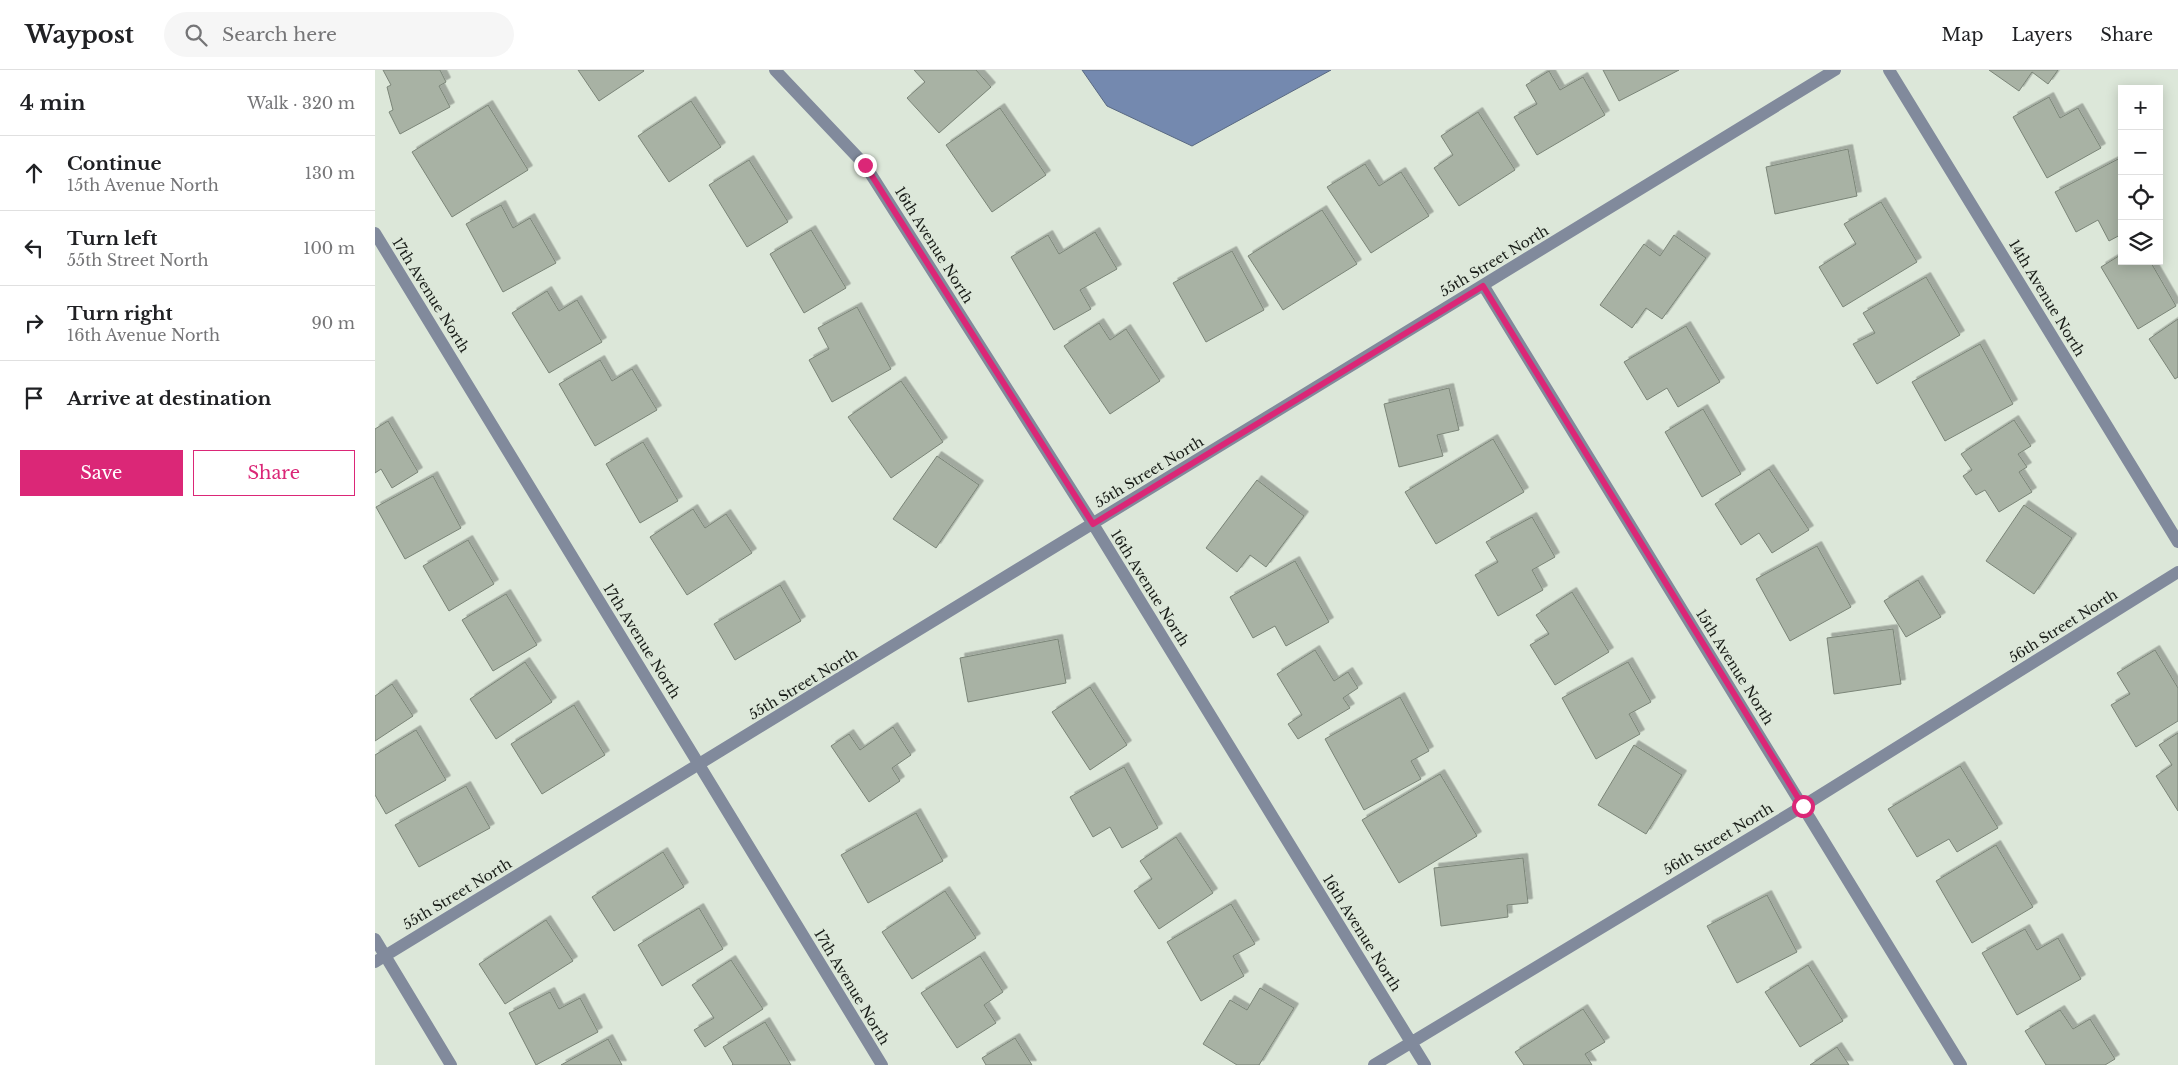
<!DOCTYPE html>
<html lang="en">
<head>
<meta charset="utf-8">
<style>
  body { margin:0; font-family:"Libre Baskerville",serif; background:#f6f6f6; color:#202124 }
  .controls { position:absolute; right:15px; top:15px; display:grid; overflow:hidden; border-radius:0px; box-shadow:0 2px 12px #0003 }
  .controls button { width:45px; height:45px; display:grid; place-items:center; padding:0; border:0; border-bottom:1px solid #e0e0e0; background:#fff; color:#202124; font:25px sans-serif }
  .stop { position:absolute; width:15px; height:15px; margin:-11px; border:4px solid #db2777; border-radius:50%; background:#fff }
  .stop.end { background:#db2777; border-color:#fff; box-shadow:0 1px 5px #0008 }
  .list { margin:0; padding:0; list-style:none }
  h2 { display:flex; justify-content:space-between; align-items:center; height:65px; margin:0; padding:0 20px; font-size:21px }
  h2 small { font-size:16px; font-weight:400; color:#757577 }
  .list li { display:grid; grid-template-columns:32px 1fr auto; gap:15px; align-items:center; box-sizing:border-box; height:75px; padding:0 20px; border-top:1px solid #e0e0e0 }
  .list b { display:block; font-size:19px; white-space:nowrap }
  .list p { margin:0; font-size:16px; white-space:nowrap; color:#757577 }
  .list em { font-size:16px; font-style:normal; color:#757577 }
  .actions { display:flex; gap:10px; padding:15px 20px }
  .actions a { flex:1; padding:11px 0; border:1px solid #db2777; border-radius:0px; text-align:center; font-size:18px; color:#db2777 }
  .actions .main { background:#db2777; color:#fff }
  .icon { flex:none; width:28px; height:28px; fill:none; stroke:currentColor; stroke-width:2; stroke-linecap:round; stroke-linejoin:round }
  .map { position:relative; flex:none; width:1803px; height:995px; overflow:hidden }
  header { display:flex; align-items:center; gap:30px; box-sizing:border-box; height:70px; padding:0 25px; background:#fff; border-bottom:1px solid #e0e0e0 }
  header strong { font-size:24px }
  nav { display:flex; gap:28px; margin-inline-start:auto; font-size:18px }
  .search { width:350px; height:45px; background:#f6f6f6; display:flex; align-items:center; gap:12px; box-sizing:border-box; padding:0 18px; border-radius:28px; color:#757577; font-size:19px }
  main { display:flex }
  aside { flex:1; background:#fff }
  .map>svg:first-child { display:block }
  .water { fill:#7489af; stroke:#596982 }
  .building { fill:#a8b2a4; stroke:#7b8578; filter:url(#shadow) }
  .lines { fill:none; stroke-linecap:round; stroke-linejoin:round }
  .minor { stroke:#818a9c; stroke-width:12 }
  .route { stroke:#db2777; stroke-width:6 }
  .labels { text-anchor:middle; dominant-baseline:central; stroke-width:5; stroke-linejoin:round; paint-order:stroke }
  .street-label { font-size:14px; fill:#191d18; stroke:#dce7d9 }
</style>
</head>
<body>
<header>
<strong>Waypost</strong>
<div class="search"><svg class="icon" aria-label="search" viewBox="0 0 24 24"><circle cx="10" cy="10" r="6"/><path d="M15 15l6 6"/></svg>Search here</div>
<nav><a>Map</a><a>Layers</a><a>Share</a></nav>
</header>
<main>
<aside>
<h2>4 min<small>Walk · 320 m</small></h2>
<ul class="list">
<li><svg class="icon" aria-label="ahead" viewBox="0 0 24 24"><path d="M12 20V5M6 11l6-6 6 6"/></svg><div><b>Continue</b><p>15th Avenue North</p></div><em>130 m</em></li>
<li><svg class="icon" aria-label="left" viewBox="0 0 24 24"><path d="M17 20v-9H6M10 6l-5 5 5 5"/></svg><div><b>Turn left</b><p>55th Street North</p></div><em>100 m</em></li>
<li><svg class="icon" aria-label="right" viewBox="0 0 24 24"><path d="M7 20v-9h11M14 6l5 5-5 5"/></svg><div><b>Turn right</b><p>16th Avenue North</p></div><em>90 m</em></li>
<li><svg class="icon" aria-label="arrive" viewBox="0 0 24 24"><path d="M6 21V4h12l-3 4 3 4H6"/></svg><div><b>Arrive at destination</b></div></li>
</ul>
<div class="actions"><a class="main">Save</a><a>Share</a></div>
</aside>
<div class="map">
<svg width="1803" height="995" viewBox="0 0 1803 995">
  <defs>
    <filter id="shadow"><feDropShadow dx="4.5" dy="-4.5" stdDeviation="0" flood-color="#0004"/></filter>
  </defs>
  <rect width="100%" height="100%" fill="#dce7d9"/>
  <!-- water -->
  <path class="water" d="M707 0H956L817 76 732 36Z"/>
  <!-- building -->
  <path class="building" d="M8 0H65L71 12 64 16 75 37 25 64 14 42 18 40 12 17 16 15Z
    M203 0H268L269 1 224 31Z
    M539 0H601L616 17 564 63 532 28 550 12Z
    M1228 0H1304L1244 31Z
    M1614 0H1683L1673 14 1657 2 1644 21Z
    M1174 1 1185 20 1208 7 1230 45 1162 85 1139 47 1162 34 1151 15Z
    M1674 27 1685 48 1703 38 1726 78 1672 108 1638 47Z
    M316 31 346 77 294 112 263 66Z
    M113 35 153 100 77 147 37 82Z
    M625 38 671 105 617 142 571 75Z
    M1103 42 1140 100 1084 136 1059 98 1078 85 1066 66Z
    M1473 79 1482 126 1400 144 1391 97Z
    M1747 87V164L1734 171 1723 150 1701 162 1680 122Z
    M374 90 413 152 372 177 334 115Z
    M990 94 1004 116 1026 102 1054 146 996 183 952 117Z
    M1506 132 1542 192 1468 237 1444 197 1481 174 1469 154Z
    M126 135 138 158 155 148 181 193 128 222 91 154Z
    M947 140 982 194 908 240 873 186Z
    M436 160 471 218 429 243 395 184Z
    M720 162 742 199 705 220 716 239 679 260 636 187 673 165 684 184Z
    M1299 165 1331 188 1287 249 1271 238 1257 258 1225 235 1269 174 1285 186Z
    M857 181 889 240 831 272 798 213Z
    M1747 184V191H1775L1801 236 1763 259 1726 197Z
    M1551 207 1585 265 1502 314 1478 274 1500 263 1488 243Z
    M172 221 184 241 202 230 227 272 174 303 137 243Z
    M482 237 516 299 457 332 434 290 454 279 443 258Z
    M1803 249V307L1800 309 1774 269Z
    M724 253 735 270 751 259 785 311 735 344 689 276Z
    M1311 256 1345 312 1303 337 1292 318 1272 330 1249 292Z
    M1605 274 1638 334 1570 371 1537 312Z
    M225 290 237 311 257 299 282 340 220 376 184 314Z
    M526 311 568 372 516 408 473 347Z
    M1074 318 1084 360 1062 365 1068 386 1024 397 1009 334Z
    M1328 339 1366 404 1327 427 1290 362Z
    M1639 350 1656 376 1643 384 1652 397 1644 402 1657 422 1624 442 1610 420 1601 425 1588 406 1597 400 1586 384Z
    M13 351 43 402 17 418 6 399 0 403V359Z
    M1118 369 1149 422 1061 474 1030 422Z
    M268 372 303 431 265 453 231 394Z
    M562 386 604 415 561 478 518 449Z
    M1394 399 1434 460 1397 483 1384 463 1366 475 1340 434Z
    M58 406 86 458 30 489 1 437Z
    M882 410 929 446 891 497 875 485 862 502 831 478Z
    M1649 435 1697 468 1659 524 1611 491Z
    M318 439 330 458 351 444 377 483 312 525 275 467Z
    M1157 447 1180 487 1157 500 1168 520 1123 546 1100 505 1123 492 1111 472Z
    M93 470 119 514 74 541 48 496Z
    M1442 476 1476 537 1415 571 1381 509Z
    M920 491 954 552 911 576 900 556 878 568 855 527Z
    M1543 510 1566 547 1531 567 1509 531Z
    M405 515 426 551 360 590 339 554Z
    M1197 522 1234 582 1180 615 1155 575 1174 564 1161 545Z
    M131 524 162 575 118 601 87 550Z
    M1518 559 1526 614 1459 624 1452 568Z
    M683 569 691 613 593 632 585 588Z
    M940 580 959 611 973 602 983 618 968 628 975 638 923 669 913 654 927 645 902 604Z
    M1780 580 1803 618V651L1761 677 1736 635 1755 624 1742 603Z
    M150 592 177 632 121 669 95 629Z
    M1253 592 1276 632 1254 644 1265 664 1221 689 1187 628Z
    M17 614 38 646 0 671V626Z
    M715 617 752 675 715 700 677 642Z
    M1025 627 1054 681 1036 691 1046 709 989 740 950 669Z
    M199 635 230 685 167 724 136 674Z
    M518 657 536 685 517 698 525 711 494 732 456 676 474 664 485 680Z
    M41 660 71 710 11 744 0 725V685Z
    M1803 663V741L1781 706 1797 695 1784 675Z
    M1259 675 1307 705 1271 764 1223 735Z
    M1585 696 1623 758 1582 782 1574 769 1542 787 1513 739Z
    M749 697 783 758 747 778 735 757 718 767 695 727Z
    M1065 704 1102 766 1024 813 987 750Z
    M91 716 115 758 44 797 20 755Z
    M541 743 568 791 493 833 466 785Z
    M801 767 838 823 784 859 759 821 777 809 765 791Z
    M1621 775 1658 837 1597 873 1561 811Z
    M288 782 309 817 239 861 217 827Z
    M1148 788 1153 833 1132 835 1133 847 1066 856 1059 798Z
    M570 821 601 868 537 909 507 862Z
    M1392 825 1422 882 1362 913 1332 856Z
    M856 834 880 874 858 886 869 906 826 931 792 872Z
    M324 838 348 879 287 916 263 875Z
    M171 850 198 891 130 934 104 894Z
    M1650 859 1662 880 1683 868 1706 909 1642 945 1607 883Z
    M605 886 628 922 609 935 621 953 582 978 546 923Z
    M356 890 388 939 330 977 319 960 339 948 317 915Z
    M1433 895 1468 951 1425 977 1390 922Z
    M885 918 919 938 884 995H862L828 974 855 930 872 940Z
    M175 922 184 939 205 928 223 962 161 995 134 943Z
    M1208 939 1230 972 1210 984 1217 995H1149L1140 982Z
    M1685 940 1698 959 1715 949 1740 989 1730 995H1671L1650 961Z
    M390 952 416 995H357L358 994 348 977Z
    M640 968 657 995H611L607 988Z
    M233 969 247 995H186Z
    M1462 977 1474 995H1435Z"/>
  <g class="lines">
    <!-- minor -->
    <path class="minor" d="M400 0 490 95 718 454 1050 995
      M1514 0 1803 472
      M0 163 507 995
      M1108 215 1586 995
      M0 869 76 995
      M0 892 1460 0
      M999 995 1428 736 1803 502"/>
  </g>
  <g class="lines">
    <!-- route -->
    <path class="route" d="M490 95 718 454 1108 216 1428 736"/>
  </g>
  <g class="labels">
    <!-- street labels -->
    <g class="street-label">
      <text transform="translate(559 175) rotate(58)">16th Avenue North</text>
      <text transform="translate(1119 191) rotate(-31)">55th Street North</text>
      <text transform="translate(56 225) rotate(58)">17th Avenue North</text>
      <text transform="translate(1672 228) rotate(59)">14th Avenue North</text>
      <text transform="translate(774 402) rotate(-31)">55th Street North</text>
      <text transform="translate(775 518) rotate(58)">16th Avenue North</text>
      <text transform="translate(1688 556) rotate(-32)">56th Street North</text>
      <text transform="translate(267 571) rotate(58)">17th Avenue North</text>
      <text transform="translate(1360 597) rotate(58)">15th Avenue North</text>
      <text transform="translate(428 614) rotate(-31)">55th Street North</text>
      <text transform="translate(1343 769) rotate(-31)">56th Street North</text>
      <text transform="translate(82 824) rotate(-31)">55th Street North</text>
      <text transform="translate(987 863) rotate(58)">16th Avenue North</text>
      <text transform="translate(477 917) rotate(59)">17th Avenue North</text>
    </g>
  </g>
</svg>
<div class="controls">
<button>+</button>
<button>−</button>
<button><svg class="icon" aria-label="locate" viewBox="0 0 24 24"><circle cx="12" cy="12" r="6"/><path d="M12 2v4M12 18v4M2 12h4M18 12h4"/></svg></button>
<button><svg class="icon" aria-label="layers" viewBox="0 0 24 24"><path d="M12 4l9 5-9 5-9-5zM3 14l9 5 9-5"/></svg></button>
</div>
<div class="stop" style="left:1428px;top:736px"></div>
<div class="stop end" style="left:490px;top:95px"></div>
</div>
</main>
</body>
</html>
